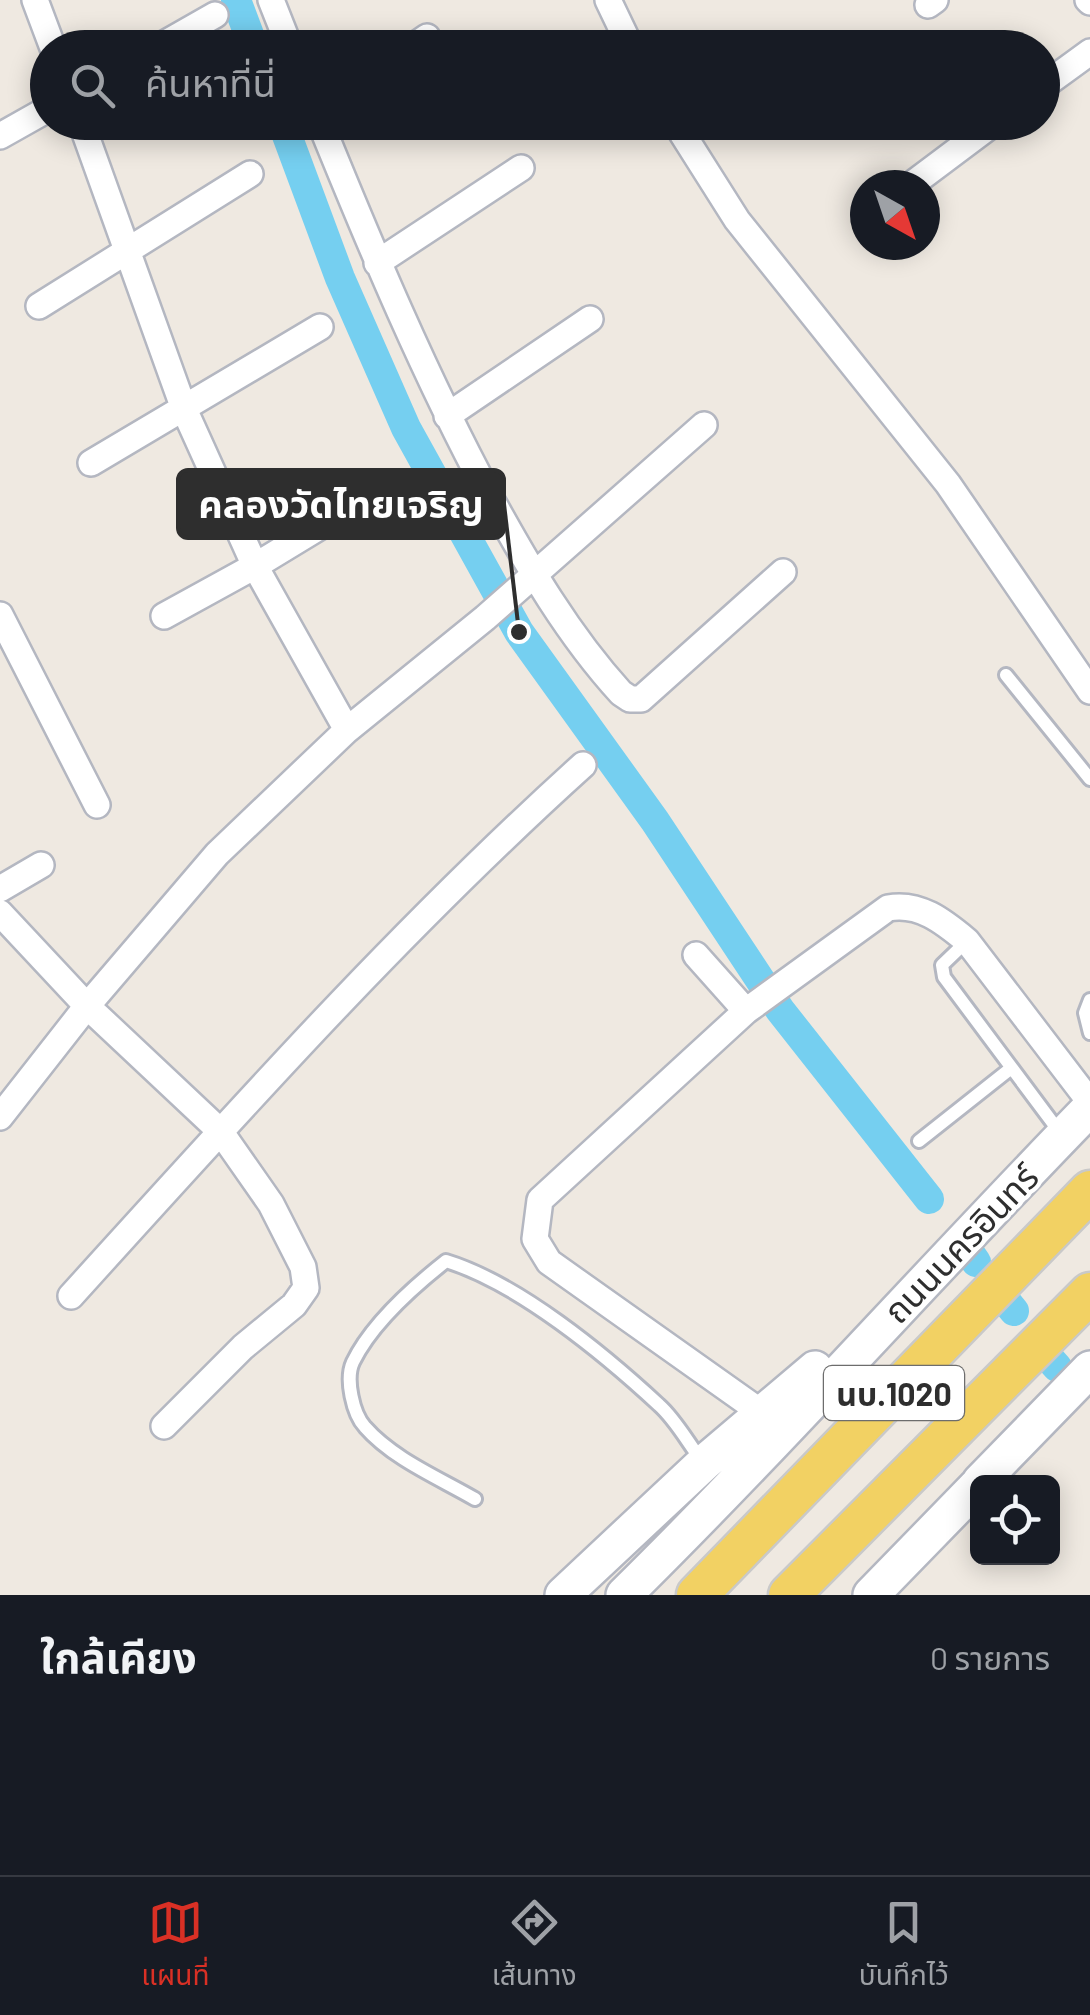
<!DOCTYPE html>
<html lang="th">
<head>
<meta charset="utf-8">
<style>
  body { margin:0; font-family:Barlow,"Noto Sans Thai",sans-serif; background:#242831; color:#f1f3f6 }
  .controls { position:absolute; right:30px; bottom:30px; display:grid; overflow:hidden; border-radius:15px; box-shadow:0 5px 25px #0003 }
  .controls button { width:90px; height:90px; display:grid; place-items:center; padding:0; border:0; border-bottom:2px solid #363941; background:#171b24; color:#f1f3f6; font:50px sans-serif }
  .compass { position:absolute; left:850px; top:170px; width:90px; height:90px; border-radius:50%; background:#171b24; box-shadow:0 5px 25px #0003; rotate:140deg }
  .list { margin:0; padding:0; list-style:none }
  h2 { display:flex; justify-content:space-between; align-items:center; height:130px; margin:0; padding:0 40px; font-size:42px }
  h2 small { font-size:32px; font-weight:400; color:#9ea1a6 }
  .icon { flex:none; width:55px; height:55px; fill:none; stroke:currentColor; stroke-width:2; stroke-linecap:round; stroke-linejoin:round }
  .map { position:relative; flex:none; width:1090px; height:1595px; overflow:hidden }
  .search { position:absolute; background:#171b24; box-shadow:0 5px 25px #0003; left:30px; right:30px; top:30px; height:110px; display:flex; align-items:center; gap:25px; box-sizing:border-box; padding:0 35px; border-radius:55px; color:#9ea1a6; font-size:38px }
  .sheet { height:280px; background:#171b24 }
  nav { display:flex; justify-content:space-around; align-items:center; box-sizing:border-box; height:140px; border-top:2px solid #363941; background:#171b24; font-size:28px; color:#9ea1a6 }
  nav a { display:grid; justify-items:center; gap:5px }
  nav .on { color:#d93025 }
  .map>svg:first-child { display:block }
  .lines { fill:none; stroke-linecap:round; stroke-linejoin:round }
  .canal { stroke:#75cff0; stroke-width:30 }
  .service-casing { stroke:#b4b7c1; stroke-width:18 }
  .minor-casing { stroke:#b4b7c1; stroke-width:30 }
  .secondary-casing { stroke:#b4b7c1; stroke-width:40 }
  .primary-casing { stroke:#c9c9c9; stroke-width:45 }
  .service { stroke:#fff; stroke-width:12 }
  .minor { stroke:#fff; stroke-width:25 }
  .secondary { stroke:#fff; stroke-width:35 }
  .primary { stroke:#f2d163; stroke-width:40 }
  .labels { text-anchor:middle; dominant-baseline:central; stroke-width:8; stroke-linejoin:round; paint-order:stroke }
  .shield { fill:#fff; stroke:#6d6d6d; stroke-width:2.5 }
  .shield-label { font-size:32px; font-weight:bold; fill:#2e2e2e }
  .street-label { font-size:35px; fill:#2e2e2e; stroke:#fff }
  .leader { fill:none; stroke:#2e2e2e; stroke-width:4 }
  .callout-dot { fill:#2e2e2e; stroke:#fff; stroke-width:4 }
  .callout { fill:#2e2e2e; stroke:#2e2e2e; stroke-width:4 }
  .callout-label { font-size:38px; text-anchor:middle; font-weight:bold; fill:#fff }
</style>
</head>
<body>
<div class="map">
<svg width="1090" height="1595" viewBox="0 0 1090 1595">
  <rect width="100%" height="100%" fill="#efe9e1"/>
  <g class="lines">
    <!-- canal -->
    <path class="canal" d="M236 0 254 48
      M282 122 340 278 406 428 519 632 655 821 780 1010 929 1199
      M967 1249 976 1262
      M1005 1300 1014 1311
      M1049 1358 1057 1367"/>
    <!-- service casing -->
    <g class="service-casing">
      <path id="service" d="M1006 675 1090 779
        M967 941 942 965 944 977 1061 1134
        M1090 1000 1085 1013 1090 1033
        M919 1141 1010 1069
        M475 1499C439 1478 393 1459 365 1427 353 1414 345 1379 353 1362 372 1323 413 1287 446 1261 518 1283 604 1354 659 1405 676 1420 688 1443 702 1461"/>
    </g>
    <!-- minor casing -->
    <g class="minor-casing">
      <path id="minor" d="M35 0 53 48
        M271 0 290 48
        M608 0 631 48
        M1088 0 1090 2
        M928 5 935 0
        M157 48 215 15
        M411 48 427 37
        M1042 87 1090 52
        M81 122 184 409 255 566 347 730
        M320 122C372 250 425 376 490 497 528 566 568 635 621 693L630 699H641L783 572
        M675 122 737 220 948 484 1090 691
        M0 136 48 109
        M915 182 995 122
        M377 263 521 168
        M39 306 250 174
        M447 416 590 319
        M91 463 320 327
        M0 615 97 805
        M164 616 255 566 390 484
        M0 889 41 865
        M0 913 87 1006 220 1131 271 1204 303 1267 306 1288 294 1305 243 1347 164 1426
        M696 955 746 1011 540 1200 535 1239 549 1262 762 1413
        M746 1011 888 908C919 902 943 921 967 941L1090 1102
        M0 1117 87 1006 217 854 347 730 485 618 704 425
        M71 1296C236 1114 400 930 583 765"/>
    </g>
    <!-- secondary casing -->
    <g class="secondary-casing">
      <path id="secondary" d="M980 1482 1090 1369
        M563 1595 704 1463 815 1369
        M624 1595C784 1437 933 1269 1090 1108
        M871 1595 978 1485"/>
    </g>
    <!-- primary casing -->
    <g class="primary-casing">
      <path id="primary" d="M697 1595 1090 1191
        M789 1595 1090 1293"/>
    </g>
    <!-- service -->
    <use href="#service" class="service"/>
    <!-- minor -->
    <use href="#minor" class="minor"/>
    <!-- secondary -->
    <use href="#secondary" class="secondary"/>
    <!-- primary -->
    <use href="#primary" class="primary"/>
  </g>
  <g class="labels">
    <!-- shield labels -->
    <rect class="shield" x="824" y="1366" width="140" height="54" rx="8"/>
    <g class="shield-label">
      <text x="894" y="1393">นบ.1020</text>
    </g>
    <!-- street labels -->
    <g class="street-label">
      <text transform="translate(960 1243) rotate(-46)">ถนนนครอินทร์</text>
    </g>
  </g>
  <!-- callouts -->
  <path class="leader" d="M519 632L504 504"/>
  <circle class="callout-dot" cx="519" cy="632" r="10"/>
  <rect class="callout" x="178" y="470" width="326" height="68" rx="10"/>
  <g class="callout-label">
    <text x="341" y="518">คลองวัดไทยเจริญ</text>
  </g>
</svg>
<div class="controls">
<button><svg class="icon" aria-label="locate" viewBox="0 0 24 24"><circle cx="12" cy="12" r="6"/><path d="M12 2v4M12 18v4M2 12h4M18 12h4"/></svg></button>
</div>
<svg class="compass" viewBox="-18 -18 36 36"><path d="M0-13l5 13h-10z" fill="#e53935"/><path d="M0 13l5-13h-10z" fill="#9ea1a6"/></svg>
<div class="search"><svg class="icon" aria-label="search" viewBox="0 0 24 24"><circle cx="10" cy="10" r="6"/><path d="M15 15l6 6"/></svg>ค้นหาที่นี่</div>
</div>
<section class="sheet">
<h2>ใกล้เคียง<small>0 รายการ</small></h2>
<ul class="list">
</ul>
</section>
<nav>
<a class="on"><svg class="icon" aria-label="map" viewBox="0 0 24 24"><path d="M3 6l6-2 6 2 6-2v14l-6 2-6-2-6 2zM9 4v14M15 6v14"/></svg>แผนที่</a>
<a><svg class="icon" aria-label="directions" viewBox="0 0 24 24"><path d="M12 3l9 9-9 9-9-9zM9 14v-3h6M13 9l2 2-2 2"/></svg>เส้นทาง</a>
<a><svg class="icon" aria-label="saved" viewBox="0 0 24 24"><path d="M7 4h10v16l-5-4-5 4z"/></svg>บันทึกไว้</a>
</nav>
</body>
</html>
